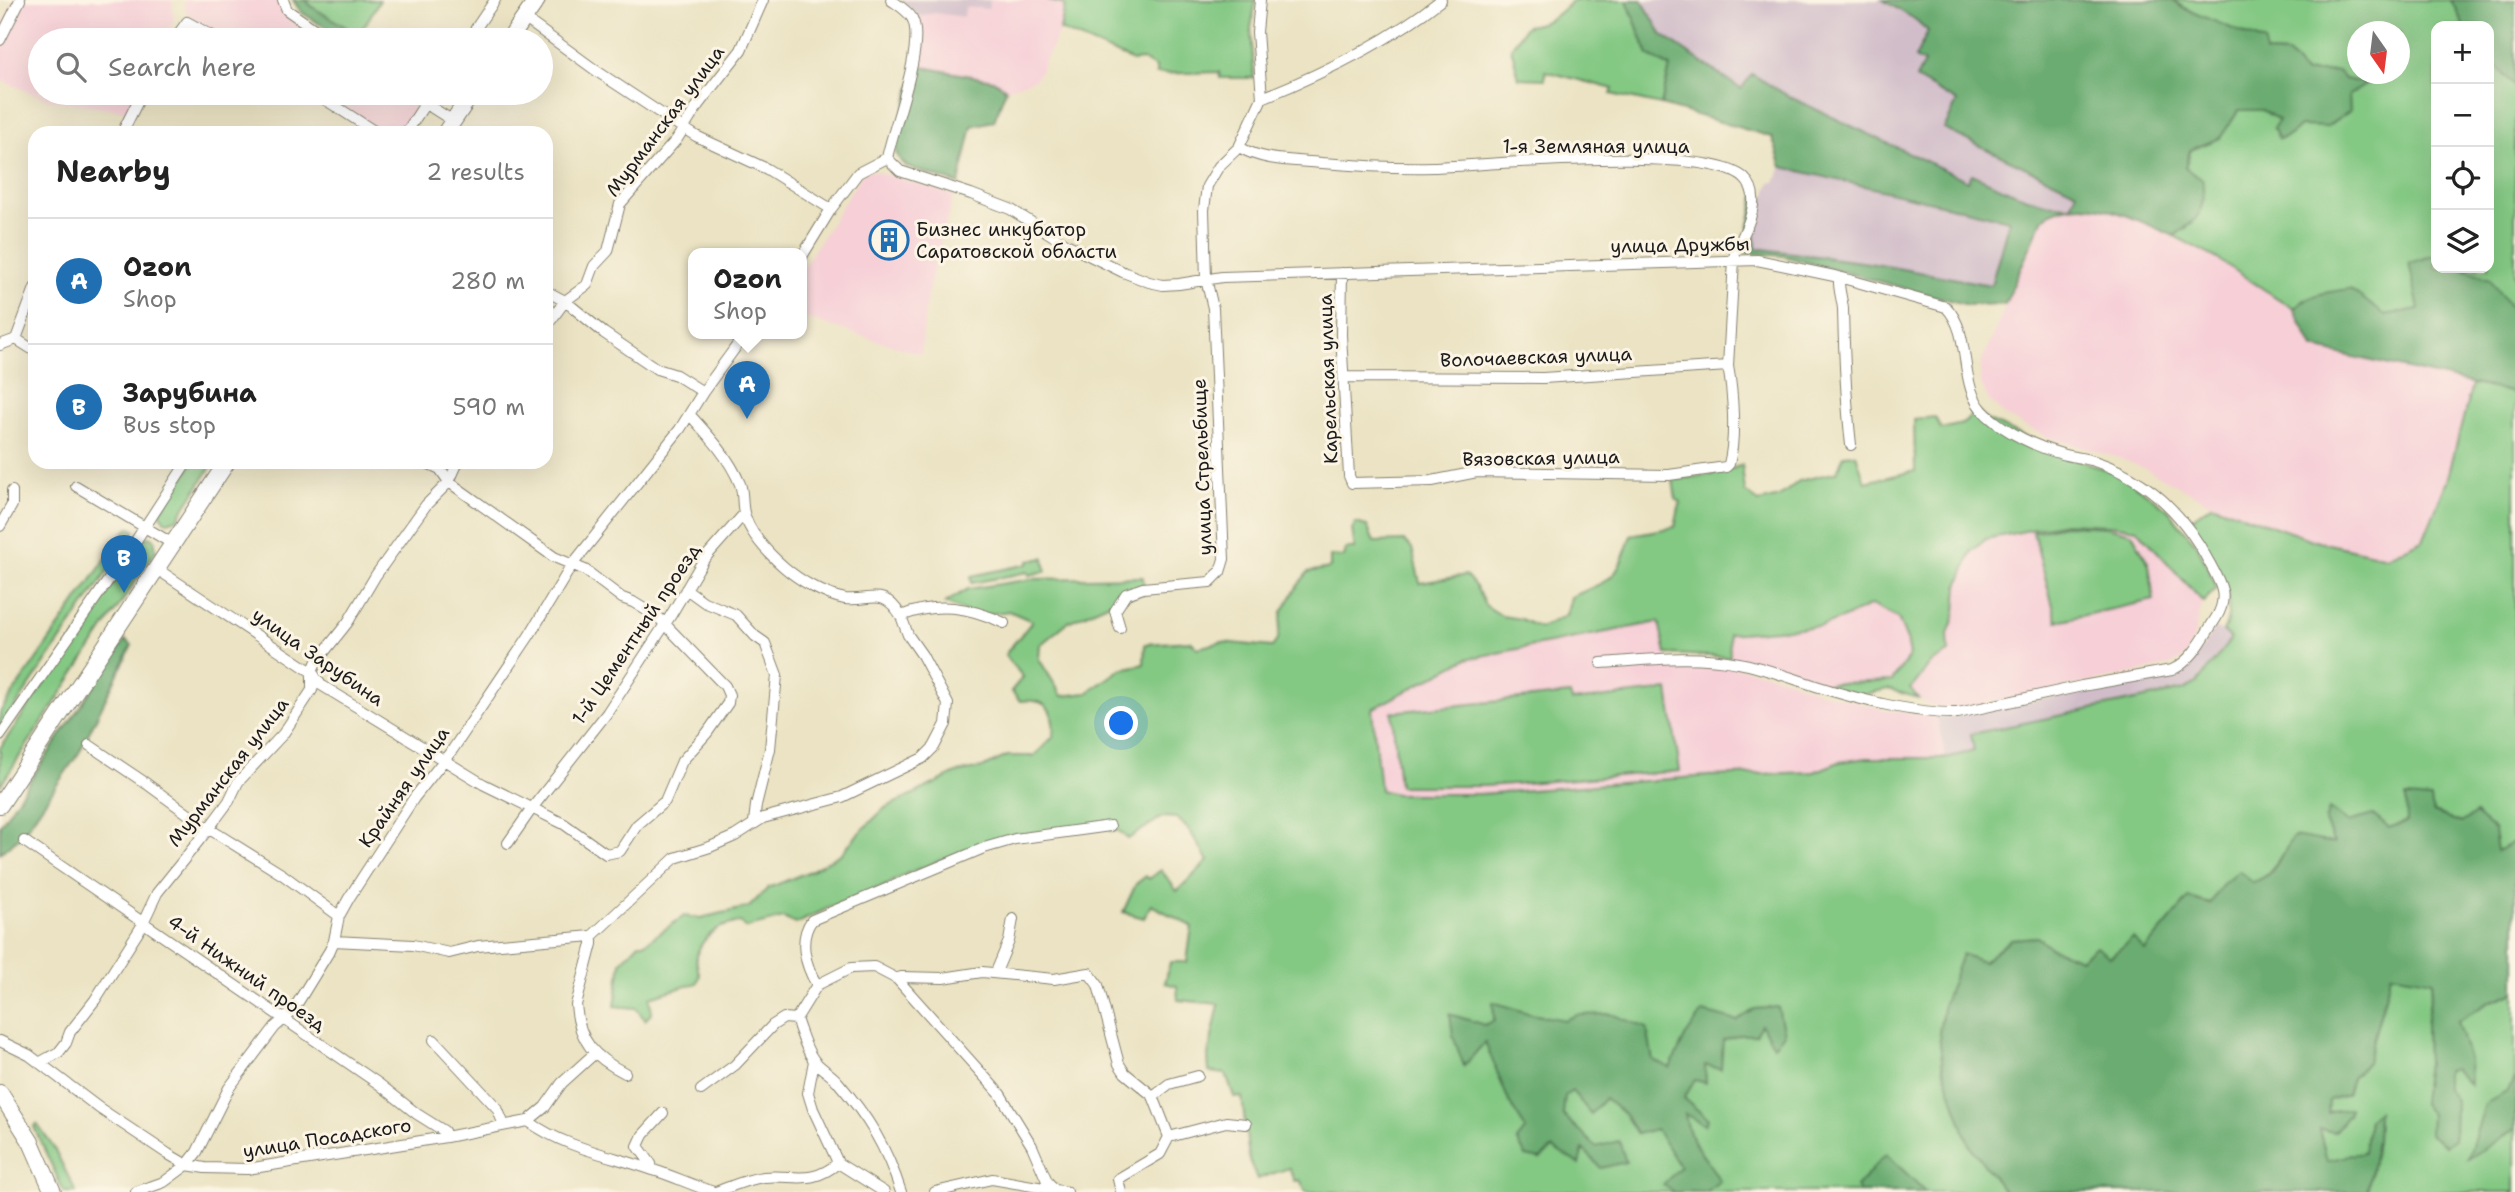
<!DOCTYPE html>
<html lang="en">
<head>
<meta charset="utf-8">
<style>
  body { margin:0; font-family:"Shantell Sans",sans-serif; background:#f2f2f2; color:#222 }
  .controls { position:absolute; right:21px; top:21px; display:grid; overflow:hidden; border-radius:14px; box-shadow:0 7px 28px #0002 }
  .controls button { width:63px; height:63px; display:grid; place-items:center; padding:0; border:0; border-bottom:2px solid #e0e0e0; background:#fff; color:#222; font:35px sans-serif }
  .compass { position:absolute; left:2347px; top:21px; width:63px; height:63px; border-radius:50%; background:#fff; box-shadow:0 7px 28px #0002; rotate:166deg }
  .you { position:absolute; left:1122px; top:724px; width:24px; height:24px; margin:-18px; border:5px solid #fff; border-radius:50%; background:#1a73e8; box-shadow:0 0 0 10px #1a73e833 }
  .badge { display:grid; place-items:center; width:46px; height:46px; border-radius:50%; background:#1f6fb2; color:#fff; font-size:23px; font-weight:700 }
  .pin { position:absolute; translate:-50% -58px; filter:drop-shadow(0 2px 4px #0008) }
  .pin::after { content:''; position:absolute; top:37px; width:24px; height:21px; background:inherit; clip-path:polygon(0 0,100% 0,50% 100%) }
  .popup { position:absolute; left:688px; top:248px; width:119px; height:91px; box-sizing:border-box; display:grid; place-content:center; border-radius:14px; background:#fff; filter:drop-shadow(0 2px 5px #0005); font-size:23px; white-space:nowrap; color:#767676 }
  .popup b { font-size:26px; color:#222 }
  .popup::after { content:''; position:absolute; left:50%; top:100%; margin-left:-14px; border:14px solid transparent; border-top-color:#fff }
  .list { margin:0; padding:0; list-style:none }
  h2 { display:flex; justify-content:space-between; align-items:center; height:91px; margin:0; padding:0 28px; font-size:30px }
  h2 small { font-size:23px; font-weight:400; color:#767676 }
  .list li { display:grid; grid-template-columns:46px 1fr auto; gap:21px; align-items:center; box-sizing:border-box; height:126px; padding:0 28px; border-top:2px solid #e0e0e0 }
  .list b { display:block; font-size:26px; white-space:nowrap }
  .list p { margin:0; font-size:23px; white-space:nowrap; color:#767676 }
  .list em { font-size:23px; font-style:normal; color:#767676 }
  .icon { flex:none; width:38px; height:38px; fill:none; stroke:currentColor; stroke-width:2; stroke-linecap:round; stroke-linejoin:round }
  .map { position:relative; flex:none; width:2515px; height:1192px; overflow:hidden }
  .search { position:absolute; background:#fff; box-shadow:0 7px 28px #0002; left:28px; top:28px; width:525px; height:77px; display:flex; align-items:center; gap:18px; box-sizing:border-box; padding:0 24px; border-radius:38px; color:#767676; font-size:26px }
  .panel { position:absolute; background:#fff; box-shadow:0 7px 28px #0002; left:28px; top:126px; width:525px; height:343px; border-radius:21px }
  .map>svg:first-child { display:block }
  .built { fill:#f6cfd7 }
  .industrial { fill:#d1bdc9 }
  .green { fill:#83c883; stroke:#507250; stroke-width:2; fill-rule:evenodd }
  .forest { fill:#6aac71; stroke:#436446; stroke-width:2 }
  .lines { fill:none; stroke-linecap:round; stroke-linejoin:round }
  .minor-casing { stroke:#848070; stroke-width:12 }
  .primary-casing { stroke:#848070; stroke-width:18 }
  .minor { stroke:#fff; stroke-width:10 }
  .primary { stroke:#fff; stroke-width:16 }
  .labels { text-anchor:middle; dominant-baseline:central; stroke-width:6; stroke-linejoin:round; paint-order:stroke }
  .street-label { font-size:19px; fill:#1c1c1c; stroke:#fcf5e5 }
  .poi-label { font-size:19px; fill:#1c1c1c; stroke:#fcf5e5; text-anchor:start }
</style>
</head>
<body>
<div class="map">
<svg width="2515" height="1192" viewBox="0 0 2515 1192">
  <rect width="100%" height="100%" fill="#fcf5e5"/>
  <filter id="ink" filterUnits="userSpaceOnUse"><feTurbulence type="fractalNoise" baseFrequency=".0143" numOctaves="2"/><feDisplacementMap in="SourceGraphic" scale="14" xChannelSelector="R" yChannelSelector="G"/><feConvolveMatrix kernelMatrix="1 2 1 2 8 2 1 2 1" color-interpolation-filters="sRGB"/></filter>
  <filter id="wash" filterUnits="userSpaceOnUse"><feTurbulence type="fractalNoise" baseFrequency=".00686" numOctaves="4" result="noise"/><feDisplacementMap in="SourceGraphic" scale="28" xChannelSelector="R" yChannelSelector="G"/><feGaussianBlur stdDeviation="1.57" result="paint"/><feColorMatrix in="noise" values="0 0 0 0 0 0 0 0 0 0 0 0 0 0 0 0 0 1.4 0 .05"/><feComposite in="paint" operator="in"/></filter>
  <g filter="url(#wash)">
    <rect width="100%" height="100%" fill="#ebe3c3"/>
    <!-- built -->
    <path class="built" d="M14 0H172L174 20 162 40H40V93H135L129 111 49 100 0 80V30Z
      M184 0H278L283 11 293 22 320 40H233L202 27 191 18 185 9Z
      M990 0H1047L1065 5 1060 30 1036 79 1006 89 992 80 917 66 922 35 918 16 935 13 963 17 965 7 988 9Z
      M324 93H396L411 104 414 109 413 115 402 133H385Z
      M867 171 878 172 954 195 934 265 926 301 921 354 801 317V271L861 176Z
      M2071 206 2101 208 2123 213 2215 258 2294 309 2313 348 2472 384 2447 481 2423 540 2387 557 2315 541 2212 504 2146 469 2116 457 2047 437 2005 416 1988 399 1980 382 1981 363 2043 218 2054 211Z
      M2064 523 2110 525 2137 529 2203 602 2192 643 2186 655 2181 660 2168 666 1958 709 1928 705 1918 698 1911 689 1931 663 1949 653 1948 634 1956 613 1958 586 1972 551 1986 539Z
      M1871 605 1898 618 1907 640 1910 655 1892 681 1820 684 1784 670 1730 657 1728 634 1822 626 1844 618Z
      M1660 622 1669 664 1727 665 1781 677 1817 691 1885 710 1937 717 1946 758H1867L1839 762 1814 772 1708 776 1480 794H1395L1380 790 1372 708 1466 659Z"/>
    <!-- industrial -->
    <path class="industrial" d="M901 0H990L988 9 965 7 964 17 935 13 918 16Z
      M1642 0H1883L1916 20 1929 31 1916 58 1924 63 1957 103 1944 129 2077 192 2071 206H2055L2023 196 1972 174 1968 182 1790 97 1752 74 1741 89 1662 35Z
      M1782 167 2009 220 1991 285 1869 263 1755 248 1754 233 1764 199 1770 183 1775 182Z
      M2216 628 2231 638 2192 687 1971 734 1974 751 1946 758 1937 717 1958 716 2173 673 2201 650Z"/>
    <!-- green -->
    <path class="green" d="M306 0H380L359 35 312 7Z
      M1047 0H1256L1251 28 1254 78H1220L1219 72 1156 74V68L1143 60 1133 61 1060 30 1065 5Z
      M1573 0H1627L1648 55 1670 67 1661 105 1611 94 1613 89 1545 71V79L1519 78 1511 48 1526 26C1549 23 1557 16 1573 0Z
      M2172 0H2451L2464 26H2436V255L2409 263 2420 309 2385 315 2305 299 2294 309 2216 258 2174 236 2193 223 2185 168 2191 150 2220 138 2239 110H2262L2280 121 2273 128 2279 139 2290 135 2300 126 2366 84 2345 79 2337 71 2304 73 2288 54 2264 53ZM2358 32H2400V74H2358Z
      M2489 58 2515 86V314L2490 279 2462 268H2489Z
      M2472 384 2515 393V841L2497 852 2475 814 2462 823 2433 812 2388 828 2373 815 2348 822 2325 821 2334 843 2282 854C2264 885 2257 883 2223 884L2211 904 2189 898 2145 951 2110 957 2081 960 2052 948 2037 937 2011 939 1983 963 1944 1003 1939 1033 1943 1068 1968 1143 2005 1192H1306L1300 1180 1295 1181 1289 1168 1257 1179 1249 1160 1242 1097H1234L1226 1074 1209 1072 1208 1056 1219 1004 1178 1000 1177 986 1165 983 1170 962H1187L1192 926 1151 905 1144 918 1123 912 1136 884 1146 876 1149 879 1161 870 1177 891 1208 861 1190 831 1177 818 1162 817 1128 839 1119 831H1111L1110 826 1015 835 979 845 906 874 887 885 828 908 796 924 783 918 746 928 740 922C732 924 720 926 714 931 699 943 692 958 700 975L697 983 650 997 652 1013 645 1020 636 1008 615 1006 621 962 639 943H645L684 916 700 918 749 907 768 888 810 871 842 853 857 835 885 808 956 773 982 768 1007 756H1034L1053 737C1055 711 1049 698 1020 701L1011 691 1023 677 1005 655C1014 642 1023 634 1032 621L1009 611 976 616 945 603 968 589 1032 579 1143 577 1144 593 1114 601 1068 622 1040 645 1039 659 1062 696 1087 693 1121 669 1144 664 1145 644 1191 641 1197 648 1222 642 1272 647 1278 639 1282 612 1297 587 1308 572 1330 568V556L1344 557 1346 549H1355L1352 529 1356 523 1367 526 1374 542 1404 541 1412 548 1420 583 1466 575 1476 587 1485 605 1502 616 1521 619 1540 628 1566 615 1571 597C1614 577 1616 583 1631 535L1675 527 1680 502 1676 499 1673 480 1721 473 1742 465 1745 492 1759 502 1779 497 1799 481 1837 472 1844 455 1856 454 1865 482 1915 471 1914 419 1935 417 1941 429 1962 424 1976 410 1986 420 2091 465 2121 474 2167 509 2197 545 2217 588 2203 602 2137 529 2110 525 2064 523 1986 539 1972 551 1958 586 1956 613 1948 634 1949 653 1931 663 1911 689 1918 698 1888 689 1860 695 1820 684 1892 681 1910 655 1907 640 1898 618 1871 605 1844 618 1822 626 1729 634 1730 657 1666 654 1659 622 1466 659 1372 709 1380 790 1395 794H1480L1708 776 1814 772 1839 762 1867 758H1946L1974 751 1971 734 2184 690 2197 683 2231 639 2223 632C2242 594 2209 552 2189 521L2212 504 2315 541 2387 557 2423 540 2447 481Z
      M194 462H214L177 519 168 522 164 521 160 512Z
      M2064 525 2107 527 2132 533 2149 564 2154 600 2057 621 2033 532Z
      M130 528 134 530 133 534 0 729V712L125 531Z
      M148 537 154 538 156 550 0 786V748L143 540Z
      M1044 558 1046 571 1029 575 1028 572 972 583 971 576 1028 564V561Z
      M1668 690 1680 771 1485 786H1399L1392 712 1570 694 1572 701Z
      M2391 974 2433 980 2426 1024 2427 1063 2422 1103 2446 1089V1071L2454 1069 2469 1084V1060L2456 1021 2490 1002 2515 992V1076L2508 1091 2468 1157 2515 1129V1192H2367L2377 1141 2378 1112 2369 1119 2365 1152 2327 1161 2319 1129 2334 1132 2328 1114 2329 1100 2347 1094 2352 1078 2367 1062Z
      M37 1124 54 1148 76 1192H64L34 1127Z"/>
    <!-- forest -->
    <path class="forest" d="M293 0H306L312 7 359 35 357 40H345L301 12Z
      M1627 0H1642L1662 35 1741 89 1752 74 1790 97 1968 181 1972 174C2003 188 2036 206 2071 206L2077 192 1944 129 1957 102 1916 78 1924 63 1915 58 1928 31 1916 20 1883 0H2172L2182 8 2265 42V53L2288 54 2304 73 2338 71 2345 79 2367 84 2349 95 2350 111 2326 127 2300 126 2290 135 2279 139 2273 128 2279 120 2262 110H2239L2220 138 2190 150 2185 168 2203 180C2204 214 2201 217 2174 236 2134 219 2083 189 2043 218L2005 304 1968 305 1783 256 1747 253 1744 249 1756 191 1764 199 1754 233 1756 248 1869 263 1991 285 2009 220 1782 167 1772 137 1661 105 1670 67 1648 55Z
      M2451 0H2515V86L2489 58V26H2464Z
      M917 66 993 80 1006 89 994 121 972 126 959 184 907 167 900 160 896 153V139Z
      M2436 255V268H2462L2490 279 2515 314V393L2313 348 2294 309C2310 293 2328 292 2350 289L2385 315 2419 309 2409 263Z
      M125 640 132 645 79 753 21 836 0 853V825Z
      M2406 797 2431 799 2433 812 2461 823 2475 814 2494 830 2497 851 2515 841V992L2490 1002 2457 1021 2469 1060 2470 1085 2454 1069 2446 1071V1089L2455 1100 2454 1140 2445 1145 2429 1134 2430 1114 2422 1103 2427 1063 2426 1024 2433 981 2391 974 2367 1062 2352 1078 2347 1094 2329 1100 2328 1113 2350 1108 2348 1115 2334 1132 2319 1129 2327 1161 2364 1152 2369 1119 2378 1111 2377 1141 2367 1192H2005L1968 1143 1943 1068 1939 1033 1944 1003 1962 954 1983 962 2011 939 2037 937 2052 948 2081 959 2096 946 2110 957 2133 938 2145 950 2189 898 2210 904 2223 884 2239 871 2253 883 2271 873 2294 836 2334 843 2325 821 2329 809 2348 822 2373 815 2389 828 2407 822Z
      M1493 1002 1531 1014 1565 1020 1576 1015 1611 1014 1647 1028 1653 1060 1670 1068 1685 1037 1703 1012 1737 1021 1755 1009 1778 1007 1784 1034 1774 1045 1761 1025 1755 1035H1740L1723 1041 1721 1069 1705 1065 1706 1083 1695 1080 1684 1098 1708 1119 1704 1125 1685 1114C1690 1147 1705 1154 1720 1181L1707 1191 1709 1192H1675L1663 1185 1680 1167 1656 1129 1637 1134 1625 1115 1605 1098 1591 1114 1572 1091 1565 1096 1563 1115 1596 1147 1619 1141 1626 1162 1601 1168 1583 1149 1579 1164 1553 1148 1540 1159 1526 1156 1517 1140 1526 1129 1510 1104 1485 1042 1464 1066 1453 1036 1450 1014 1484 1025 1494 1021Z
      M2515 1076V1129L2468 1159 2485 1104 2508 1091Z
      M1886 1154 1926 1192H1860L1856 1187Z"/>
  </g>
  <g filter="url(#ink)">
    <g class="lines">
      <!-- minor casing -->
      <g class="minor-casing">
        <path id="minor" d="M283 0 287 10 330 40
          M1260 0 1257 32 1262 98
          M524 18 598 72 677 124 696 136 767 169 831 209
          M0 40 20 0
          M174 40 187 22 220 40
          M468 40 495 0
          M315 93 377 133
          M409 93 453 121
          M122 133 142 93
          M406 133 432 93
          M1239 147C1264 162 1295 160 1322 163 1359 166 1396 168 1433 167 1490 165 1706 144 1744 178 1765 197 1745 232 1735 252L1734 260 1728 366C1733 393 1736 438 1729 464L1726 467 1669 475 1477 472 1432 481 1352 483 1349 476 1341 335 1342 273
          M887 158 900 171 971 194 1010 209 1068 245 1123 272 1149 282 1163 285 1179 284 1222 277 1757 260 1839 277 1946 307C1974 336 1956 387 1987 415 2007 433 2037 447 2062 454 2073 457 2084 458 2094 461 2147 478 2185 515 2210 564 2221 584 2229 597 2216 618 2203 638 2194 659 2172 670L2082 686 1958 713C1916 714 1856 699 1816 686 1791 678 1766 668 1739 663 1694 654 1646 660 1601 663
          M887 158C893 127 926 44 912 18 907 10 898 5 891 0
          M801 258 831 209 858 173 887 158
          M1839 277C1838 289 1842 298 1843 309 1844 355 1846 400 1851 445
          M546 291 565 301 604 333 657 369 676 375 703 392
          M546 327 565 301 587 285 594 266 608 251 620 204 677 139 698 105 741 50 763 0
          M16 339 35 288
          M16 339 35 351
          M0 345 16 339
          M1345 377 1543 378 1728 366
          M690 415C709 436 729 457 740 484 744 494 741 506 745 516 751 535 768 553 784 567 799 580 824 595 845 599 870 602 883 586 901 616 937 601 970 607 1004 623
          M76 486 173 544
          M0 526 12 505V491
          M157 569 312 672 321 685 483 784 564 824 606 854 620 851 637 825 665 801 682 761 707 733 728 703 729 695 725 686 659 618 633 602 622 598 585 570 554 557 449 482 440 469 425 462
          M686 589 704 602 736 615 755 636 765 643 777 675 770 749 756 805 754 822
          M1120 628 1115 611 1126 594 1143 588 1210 582 1220 572 1224 559 1213 308 1206 279 1204 210 1207 186 1219 166 1239 147 1262 98C1324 73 1388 42 1441 0
          M0 736 137 539 187 462
          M89 745 147 784 203 825 283 875 339 916
          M24 841 379 1084 417 1114 444 1131 446 1137
          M508 843 533 807 607 713 671 615 704 559 744 514
          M334 941 413 945 449 953 478 946 592 936
          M996 972 1009 941 1013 919
          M897 979 1000 1094 1032 1146 1047 1181 1054 1189
          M817 985C805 965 798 939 812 920L984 848 1015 839 1110 826
          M796 1019C801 1032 805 1048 813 1059 818 1067 830 1073 837 1081 868 1117 886 1146 901 1192
          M434 1040 497 1108 504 1125
          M0 1041 29 1055 99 1108 168 1154 187 1165 205 1168 247 1169 446 1137 528 1121
          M814 1061 808 1093 813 1109 834 1154 838 1163 884 1192
          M39 1063 59 1052 66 1043 70 1032 95 1000 140 929 157 893 209 828 229 801 238 782 283 734 312 690V672L317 661 348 622 376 575 426 505 449 482 458 462
          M625 1073C594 1057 579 1042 576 1005L592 944V936L675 858 710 847 735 836 763 818 842 797 923 758 934 747 946 724 948 704 922 655 908 635 901 616
          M701 1090 735 1065 773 1025 784 1018 796 1019 817 985 851 968 874 967 897 979 901 977 943 978 982 972 1054 979 1089 973 1098 985 1119 1064 1125 1073 1153 1096 1169 1137
          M1153 1096 1169 1084 1198 1076
          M528 1121C565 1148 610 1155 653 1170 674 1176 693 1186 714 1192
          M528 1121 545 1107 562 1083 594 1054
          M652 1169 651 1164 638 1146 643 1135 663 1113
          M136 1192 164 1182 187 1165 197 1152 229 1088 275 1027 292 1012 330 950 334 941 339 916 349 898 414 798 453 749 529 636 572 565 680 429 703 392 746 333
          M716 1192C732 1186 747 1179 764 1177 794 1174 811 1186 838 1163
          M935 1192 992 1179 1067 1192
          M1121 1192 1118 1179 1160 1154 1169 1137 1226 1122 1246 1124"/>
      </g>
      <!-- primary casing -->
      <g class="primary-casing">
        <path id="primary" d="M509 40 537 0
          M445 133 472 93
          M0 805 227 462
          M0 1093 31 1142 53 1192"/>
      </g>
      <!-- minor -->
      <use href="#minor" class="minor"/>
      <!-- primary -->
      <use href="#primary" class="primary"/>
    </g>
  </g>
  <!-- icons -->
  <defs>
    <g id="building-ring" transform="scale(2.0125)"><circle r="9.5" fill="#fcf5e5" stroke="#1f6fb2" stroke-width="1.5"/><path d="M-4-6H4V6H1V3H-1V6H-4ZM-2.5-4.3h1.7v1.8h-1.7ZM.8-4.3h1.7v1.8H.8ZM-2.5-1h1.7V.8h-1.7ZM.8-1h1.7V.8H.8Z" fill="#1f6fb2"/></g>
  </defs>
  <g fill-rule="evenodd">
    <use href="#building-ring" x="889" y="240"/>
  </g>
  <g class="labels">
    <!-- street labels -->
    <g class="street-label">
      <text transform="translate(665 121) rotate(-53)">Мурманская улица</text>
      <text x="1596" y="146">1-я Земляная улица</text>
      <text transform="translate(1680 245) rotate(-1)">улица Дружбы</text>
      <text transform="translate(1536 357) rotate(-2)">Волочаевская улица</text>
      <text transform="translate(1328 379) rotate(-92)">Карельская улица</text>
      <text transform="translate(1541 458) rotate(-1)">Вязовская улица</text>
      <text transform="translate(1202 467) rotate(-92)">улица Стрельбище</text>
      <text transform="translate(636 634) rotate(-56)">1-й Цементный проезд</text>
      <text transform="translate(318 657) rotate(35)">улица Зарубина</text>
      <text transform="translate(228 772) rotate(-52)">Мурманская улица</text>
      <text transform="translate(404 787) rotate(-55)">Крайняя улица</text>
      <text transform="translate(247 973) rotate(35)">4-й Нижний проезд</text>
      <text transform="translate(327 1138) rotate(-9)">улица Посадского</text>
    </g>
    <!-- poi labels -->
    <g class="poi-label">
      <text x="916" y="229">Бизнес инкубатор<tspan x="916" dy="22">Саратовской области</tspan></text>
    </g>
  </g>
</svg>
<div class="controls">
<button>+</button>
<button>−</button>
<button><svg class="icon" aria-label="locate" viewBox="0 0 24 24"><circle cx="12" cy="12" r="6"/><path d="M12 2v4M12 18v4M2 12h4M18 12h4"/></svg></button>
<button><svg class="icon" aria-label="layers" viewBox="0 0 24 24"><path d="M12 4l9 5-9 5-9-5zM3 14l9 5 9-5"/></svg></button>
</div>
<svg class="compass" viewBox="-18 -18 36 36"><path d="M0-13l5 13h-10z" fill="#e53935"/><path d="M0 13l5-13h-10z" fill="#767676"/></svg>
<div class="you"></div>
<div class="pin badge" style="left:747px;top:419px">A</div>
<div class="popup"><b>Ozon</b>Shop</div>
<div class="pin badge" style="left:124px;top:593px">B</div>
<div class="search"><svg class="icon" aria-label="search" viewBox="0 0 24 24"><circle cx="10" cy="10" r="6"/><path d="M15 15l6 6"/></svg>Search here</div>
<section class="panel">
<h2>Nearby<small>2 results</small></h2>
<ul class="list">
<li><span class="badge">A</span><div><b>Ozon</b><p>Shop</p></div><em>280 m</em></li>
<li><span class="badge">B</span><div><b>Зарубина</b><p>Bus stop</p></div><em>590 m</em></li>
</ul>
</section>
</div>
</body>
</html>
